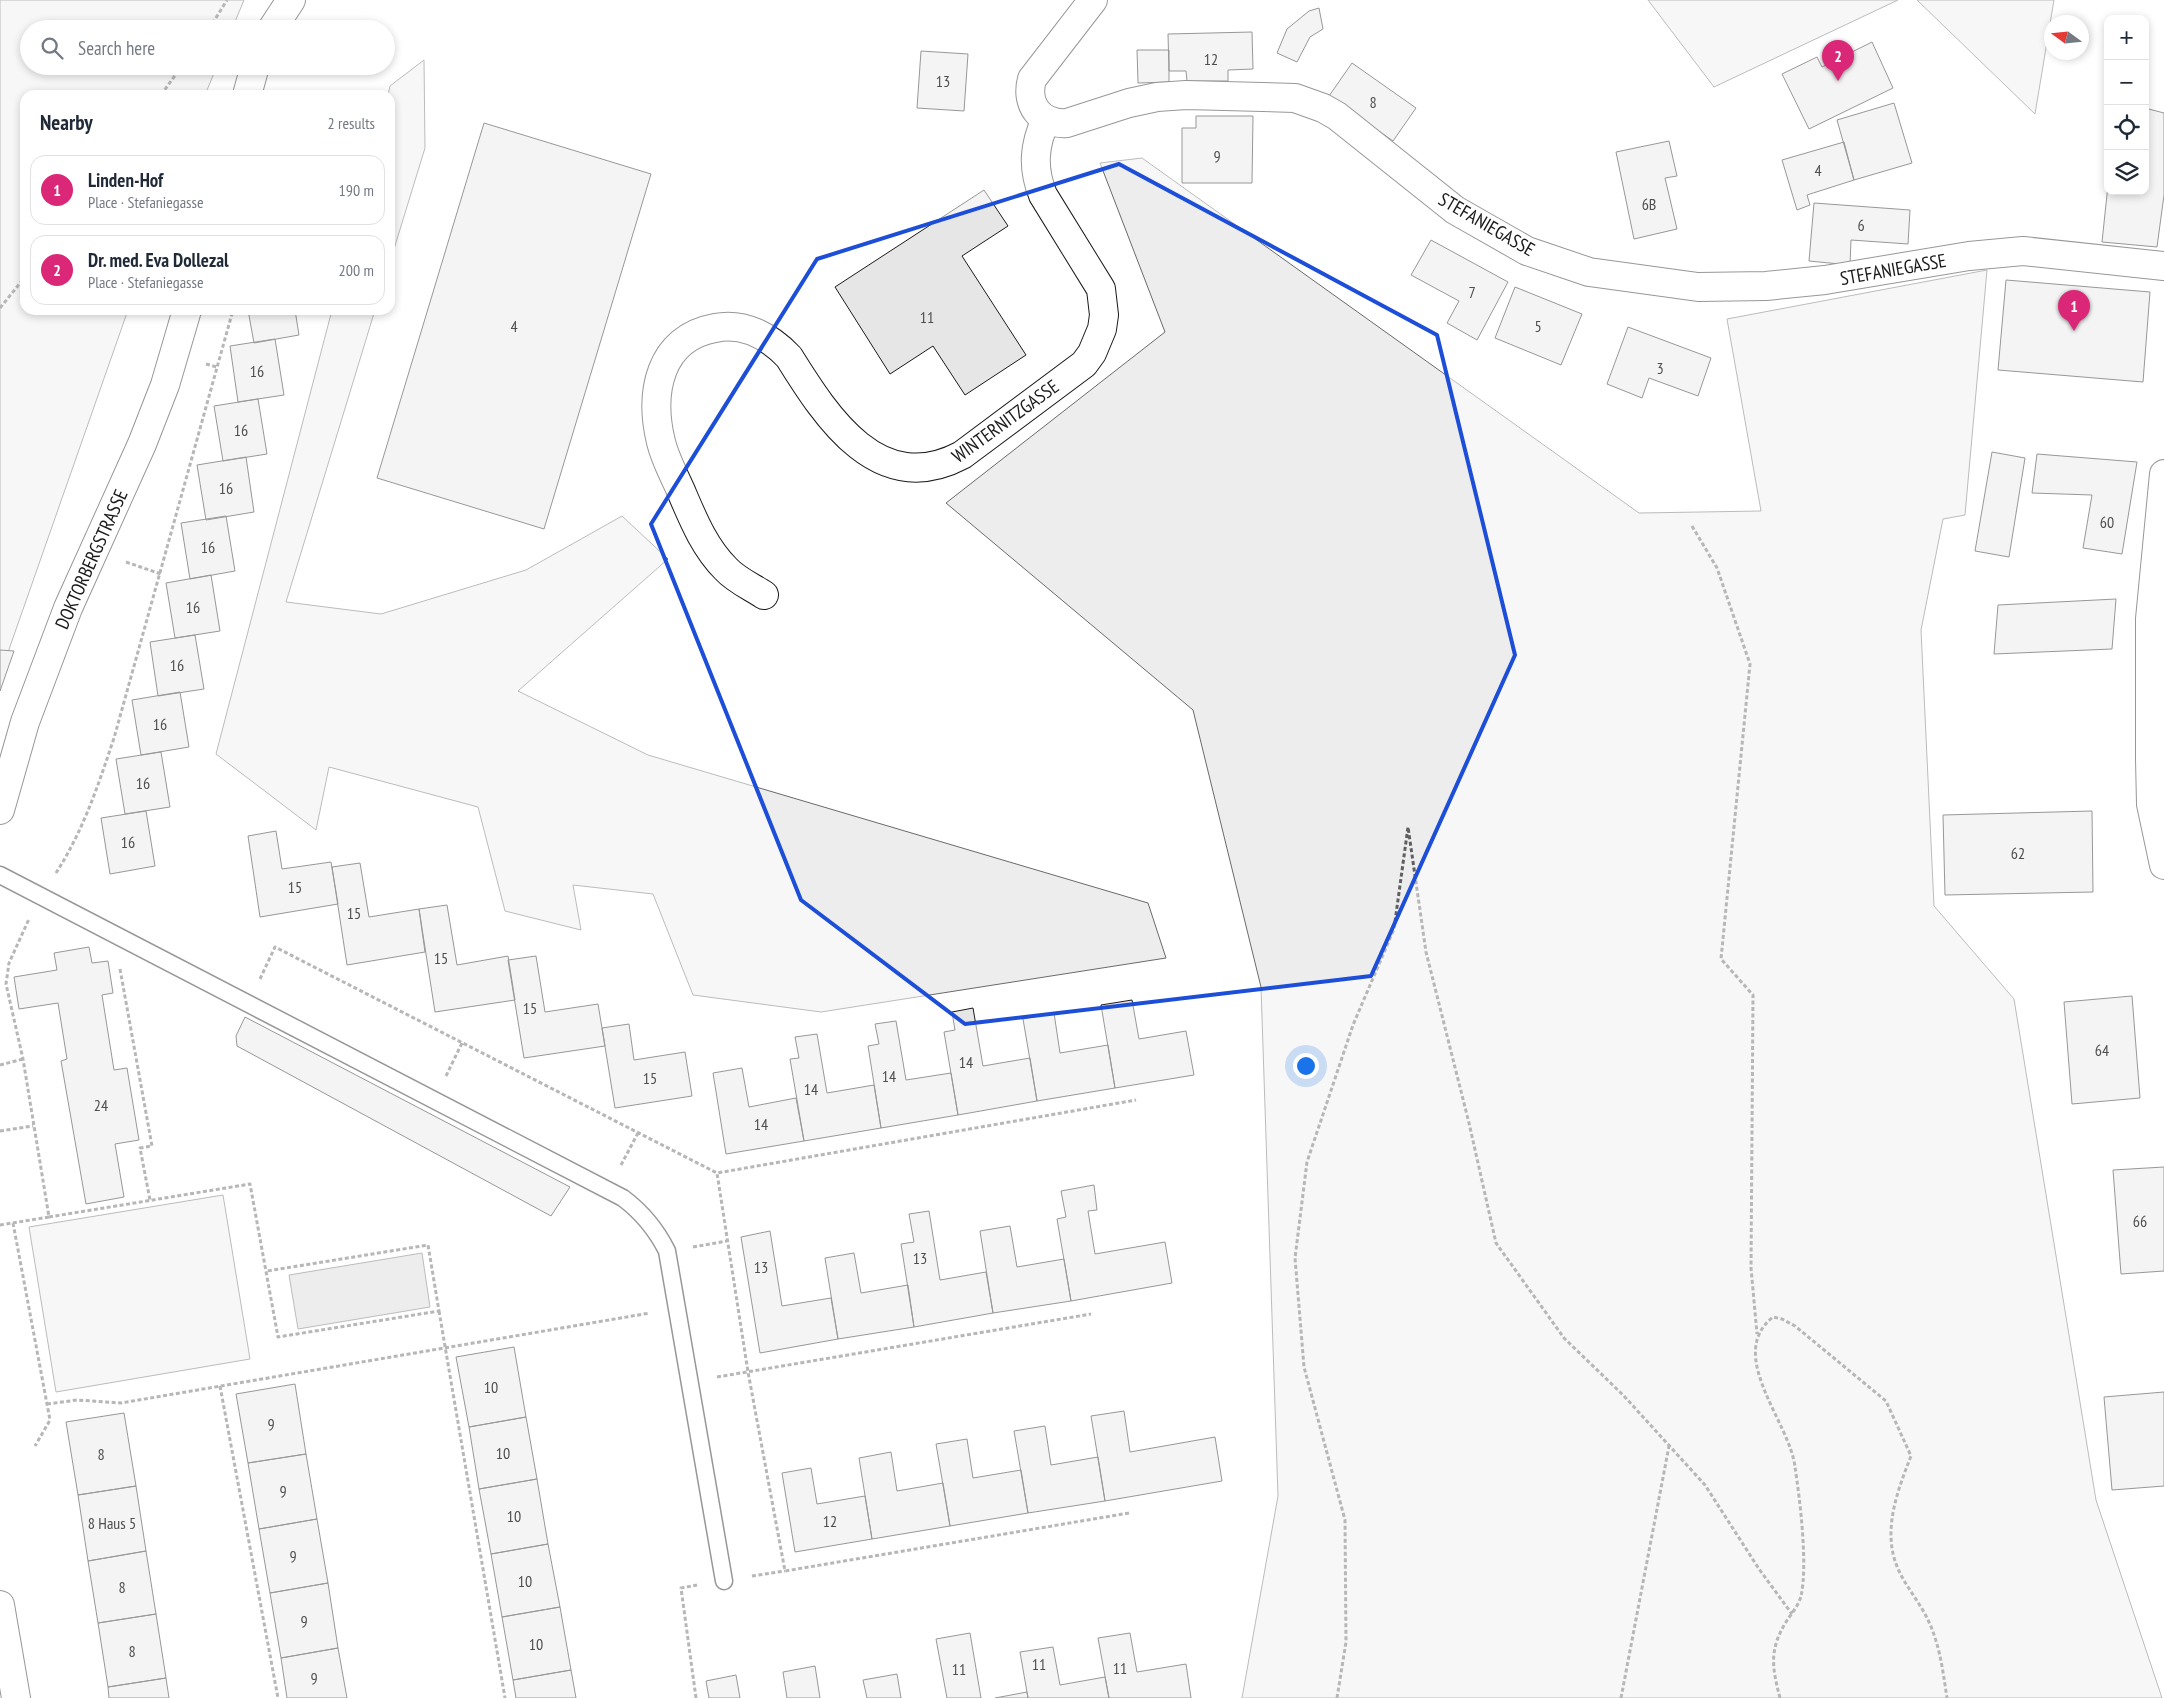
<!DOCTYPE html>
<html lang="en">
<head>
<meta charset="utf-8">
<style>
  body { margin:0; font-family:"PT Sans Narrow",sans-serif; background:#f2f2f3; color:#1f2937 }
  .controls { position:absolute; right:15px; top:15px; display:grid; overflow:hidden; border-radius:10px; box-shadow:0 2px 8px #0003 }
  .controls button { width:45px; height:45px; display:grid; place-items:center; padding:0; border:0; border-bottom:1px solid #e0e1e3; background:#fff; color:#1f2937; font:25px sans-serif }
  .compass { position:absolute; left:2044px; top:15px; width:45px; height:45px; border-radius:50%; background:#fff; box-shadow:0 2px 8px #0003; rotate:285deg }
  .you { position:absolute; left:1305px; top:1065px; width:18px; height:18px; margin:-12px; border:4px solid #fff; border-radius:50%; background:#1a73e8; box-shadow:0 0 0 8px #1a73e833 }
  .badge { display:grid; place-items:center; width:32px; height:32px; border-radius:50%; background:#db2777; color:#fff; font-size:16px; font-weight:700 }
  .pin { position:absolute; translate:-50% -41px; filter:drop-shadow(0 1px 2px #0008) }
  .pin::after { content:''; position:absolute; top:26px; width:18px; height:15px; background:inherit; clip-path:polygon(0 0,100% 0,50% 100%) }
  .list { margin:0; padding:0; list-style:none }
  h2 { display:flex; justify-content:space-between; align-items:center; height:65px; margin:0; padding:0 20px; font-size:21px }
  h2 small { font-size:16px; font-weight:400; color:#747a83 }
  .list li { display:grid; grid-template-columns:32px 1fr auto; gap:15px; align-items:center; box-sizing:border-box; height:70px; margin:0 10px 10px; padding:0 10px; border:1px solid #e0e1e3; border-radius:15px }
  .list b { display:block; font-size:19px; white-space:nowrap }
  .list p { margin:0; font-size:16px; white-space:nowrap; color:#747a83 }
  .list em { font-size:16px; font-style:normal; color:#747a83 }
  .icon { flex:none; width:28px; height:28px; fill:none; stroke:currentColor; stroke-width:2; stroke-linecap:round; stroke-linejoin:round }
  .map { position:relative; flex:none; width:2164px; height:1698px; overflow:hidden }
  .search { position:absolute; background:#fff; box-shadow:0 2px 8px #0003; left:20px; top:20px; width:375px; height:55px; display:flex; align-items:center; gap:12px; box-sizing:border-box; padding:0 18px; border-radius:28px; color:#747a83; font-size:19px }
  .panel { position:absolute; background:#fff; box-shadow:0 2px 8px #0003; left:20px; top:90px; width:375px; height:225px; border-radius:15px }
  .map>svg:first-child { display:block }
  .green { fill:#ededed; stroke:#6a6a6a }
  .water { fill:#d7d7d7; stroke:#6a6a6a }
  .building { fill:#e6e6e6; stroke:#1a1a1a }
  .lines { fill:none; stroke-linecap:round; stroke-linejoin:round }
  .lane-casing { stroke:#1a1a1a; stroke-width:19 }
  .street-casing { stroke:#1a1a1a; stroke-width:30 }
  .secondary-casing { stroke:#1a1a1a; stroke-width:30 }
  .path { stroke:#5f5f5f; stroke-width:3; stroke-dasharray:4 2.5; stroke-linecap:butt }
  .lane { stroke:#fff; stroke-width:16 }
  .street { stroke:#fff; stroke-width:28 }
  .secondary { stroke:#fff; stroke-width:28 }
  .marked { fill:none; stroke:#1d4ed8; stroke-width:4; stroke-linejoin:round }
  .labels { text-anchor:middle; dominant-baseline:central; stroke-width:4; stroke-linejoin:round; paint-order:stroke }
  .number-label { font-size:16px; fill:#4d4d4d }
  .street-label { font-size:19px; fill:#1a1a1a; stroke:#fff }
</style>
</head>
<body>
<div class="map">
<svg width="2164" height="1698" viewBox="0 0 2164 1698">
  <rect width="100%" height="100%" fill="#fff"/>
  <!-- green -->
  <path class="green" d="M0 0H244L232 29H29V66H217L205 95H25V310H128L0 675Z
    M1648 0H1898L1714 87Z
    M1917 0H2054L2035 114Z
    M424 60 425 148 390 262V95H388L390 86Z
    M1142 158 1639 513 1761 511 1727 319 1987 270 1965 515 1943 519 1921 630 1934 906 2014 999 2096 1500 2162 1698H1242L1278 1496 1261 987 1193 710 946 503 1165 332 1100 163Z
    M332 310H375L286 602 381 614 526 570 622 516 668 559 518 691 648 755 1148 903 1166 958 821 1012 693 995 653 894 573 885 581 930 505 911 478 807 329 767 316 830 216 754Z
    M223 1195 250 1359 56 1392 29 1227Z"/>
  <!-- water -->
  <path class="water" d="M422 1253 430 1307 298 1329 289 1275Z"/>
  <!-- building -->
  <path class="building" d="M1319 8 1323 29 1310 37 1297 62 1277 53 1287 29 1309 11Z
    M1252 32 1253 69 1228 70V81H1187L1186 71H1169L1168 34Z
    M1872 42 1893 88 1809 129 1782 74 1817 57 1822 67Z
    M1137 50H1169V82L1138 83Z
    M921 51 968 54 964 111 917 108Z
    M1352 63 1416 108 1393 141 1329 96Z
    M1894 103 1912 163 1854 180 1837 120Z
    M2145 108 2164 113V195L2157 247 2102 242 2108 185V191H2145Z
    M1196 116H1253L1252 183H1182V128H1196Z
    M484 123 651 174 544 529 377 478Z
    M1669 141 1677 176 1665 178 1677 229 1634 239 1616 152Z
    M1844 142 1854 180 1807 195 1810 205 1797 210 1782 160Z
    M984 190 1008 226 962 256 1026 355 965 395 933 346 890 374 835 287Z
    M1814 203 1910 210 1908 244 1851 240 1850 265 1809 261Z
    M1431 240 1508 282 1477 340 1447 323 1459 301 1411 275Z
    M2006 280 2150 292 2143 382 1998 370Z
    M1515 287 1582 314 1561 365 1495 338Z
    M248 310H295L299 335 254 343Z
    M1628 327 1711 358 1698 396 1649 378 1642 398 1607 384Z
    M275 339 284 395 238 402 230 346Z
    M258 399 267 454 223 461 214 406Z
    M1992 452 2025 458 2009 557 1975 551Z
    M2037 454 2137 462 2122 554 2083 548 2092 495 2032 493Z
    M246 457 254 512 206 520 197 465Z
    M226 516 235 571 190 579 181 523Z
    M211 575 220 631 175 638 166 583Z
    M2116 599 2112 649 1994 654 1998 605Z
    M195 635 204 689 158 696 150 642Z
    M0 650 14 651 0 691Z
    M180 692 189 747 141 755 132 700Z
    M161 752 170 807 125 814 116 759Z
    M146 811 155 866 110 874 101 818Z
    M2092 811 2093 892 1945 895 1943 815Z
    M276 831 282 869 331 862 338 904 260 917 248 836Z
    M360 863 369 917 419 909 425 952 347 965 332 867Z
    M447 905 457 965 508 956 515 1000 435 1012 419 909Z
    M89 947 92 963 108 961 113 993 102 995 114 1070 127 1068 139 1140 115 1144 124 1197 86 1204 61 1061 67 1059 58 1003 19 1009 14 977 57 970 54 953Z
    M536 956 545 1012 598 1004 605 1046 524 1058 508 960Z
    M2132 996 2140 1098 2072 1104 2064 1002Z
    M1132 1000 1139 1039 1186 1031 1194 1075 1115 1088 1101 1005Z
    M973 1008 983 1066 1030 1058 1037 1101 958 1115 944 1032 955 1030 952 1012Z
    M1054 1013 1060 1053 1108 1045 1115 1088 1037 1101 1023 1019Z
    M245 1017 570 1187 551 1216 237 1046 236 1036Z
    M896 1021 906 1080 951 1073 958 1115 881 1128 868 1046 879 1044 875 1024Z
    M629 1024 634 1060 685 1052 692 1096 615 1108 602 1028Z
    M817 1034 827 1093 874 1085 881 1128 804 1141 790 1059 799 1058 795 1037Z
    M742 1068 749 1107 796 1098 804 1141 726 1154 713 1073Z
    M2164 1167V1271L2121 1274 2113 1170Z
    M1094 1185 1097 1210 1088 1211 1095 1254 1165 1242 1172 1283 1071 1301 1057 1219 1066 1217 1061 1191Z
    M929 1211 940 1280 986 1272 993 1313 914 1327 901 1244 914 1242 909 1214Z
    M1010 1226 1017 1267 1064 1259 1071 1301 993 1313 980 1231Z
    M770 1231 782 1306 831 1298 838 1339 760 1353 741 1237Z
    M854 1253 861 1293 908 1285 914 1327 838 1339 825 1258Z
    M514 1347 526 1417 469 1427 456 1357Z
    M295 1384 306 1454 248 1463 236 1394Z
    M2164 1392V1486L2112 1490 2104 1397Z
    M1124 1411 1130 1452 1215 1437 1222 1481 1105 1501 1091 1416Z
    M124 1413 136 1486 78 1495 66 1422Z
    M526 1417 537 1479 479 1489 469 1427Z
    M1045 1426 1051 1465 1098 1457 1105 1501 1028 1513 1014 1431Z
    M967 1439 973 1478 1021 1470 1028 1513 950 1526 936 1444Z
    M891 1452 897 1491 943 1483 950 1526 872 1539 859 1458Z
    M306 1454 317 1519 259 1529 248 1463Z
    M811 1468 817 1504 865 1496 872 1539 795 1552 782 1473Z
    M537 1479 548 1544 491 1554 479 1489Z
    M136 1486 146 1551 88 1561 78 1495Z
    M317 1519 328 1583 270 1593 259 1529Z
    M548 1544 560 1607 502 1617 491 1554Z
    M146 1551 156 1614 98 1623 88 1561Z
    M328 1583 338 1648 281 1658 270 1593Z
    M560 1607 571 1670 513 1680 502 1617Z
    M156 1614 166 1678 108 1687 98 1623Z
    M970 1633 981 1698H947L936 1639Z
    M1130 1633 1137 1672 1186 1664 1191 1698H1109L1098 1638Z
    M1053 1647 1060 1685 1105 1677 1109 1698H1028L1020 1652Z
    M338 1648 347 1698H287L281 1658Z
    M815 1666 820 1698H787L783 1672Z
    M571 1670 576 1698H516L513 1680Z
    M897 1674 901 1698H867L863 1680Z
    M736 1675 740 1698H709L706 1681Z
    M166 1678 169 1698H109L108 1687Z
    M1027 1692 1028 1698H995Z"/>
  <g class="lines">
    <!-- lane casing -->
    <g class="lane-casing">
      <path id="lane" d="M0 875 623 1198C643 1213 656 1229 667 1251L724 1581"/>
    </g>
    <!-- street casing -->
    <g class="street-casing">
      <path id="street" d="M1093 0 1032 79C1025 104 1040 125 1067 123L1129 103 1157 97 1186 95 1295 98 1323 108 1337 116 1455 210 1527 251 1589 272 1698 287 1766 286 1825 280 1969 256 2023 251 2164 266
        M272 29 291 0
        M247 95 255 66
        M764 595C752 587 736 580 726 569 704 547 693 519 681 491 674 475 665 459 661 442 649 393 659 338 715 328 744 322 770 337 789 357 827 418 879 499 962 455L1084 364 1092 353 1102 329 1104 315 1101 289 1043 195C1032 168 1034 145 1046 119
        M0 810 25 722 68 608 142 444 165 385 187 310
        M0 1605 16 1698"/>
    </g>
    <!-- secondary casing -->
    <g class="secondary-casing">
      <path id="secondary" d="M2164 474 2150 619V759L2151 804 2164 865"/>
    </g>
    <!-- path -->
    <path class="path" d="M209 29 227 0
      M161 95 182 66
      M0 308 25 277
      M206 364 217 367
      M1692 526 1717 568 1750 664 1721 959 1753 995 1751 1268 1757 1334
      M126 562 161 574
      M56 873C83 831 98 786 114 738L233 310
      M120 969 152 1146 140 1148 150 1200
      M260 979 275 947 717 1173
      M0 1065 23 1059
      M446 1076 462 1043
      M0 1131 33 1126
      M621 1165 638 1133
      M49 1217 250 1184 278 1337 439 1311 428 1245 267 1271
      M13 1223 50 1420 35 1446
      M0 1225 49 1217 23 1059 6 984 9 963 29 919
      M693 1247 727 1241
      M439 1311 505 1698
      M717 1377 1091 1314
      M220 1386 278 1698
      M47 1404 77 1400 121 1403 650 1313
      M1129 1513 785 1571 748 1372 717 1173 1136 1100
      M752 1576 785 1571
      M696 1698 681 1588 697 1585
      M1337 1698 1346 1642 1345 1520 1304 1367 1295 1258 1307 1162 1353 1025 1394 929 1408 827 1426 952 1469 1123 1496 1243 1564 1338 1624 1396 1705 1485 1759 1569 1792 1614
      M1621 1698 1669 1446
      M1780 1698C1772 1667 1769 1650 1786 1622 1791 1614 1799 1605 1801 1596 1808 1565 1800 1500 1795 1467 1790 1422 1725 1355 1773 1317L1782 1319 1795 1326 1886 1401 1911 1456C1897 1492 1881 1533 1899 1571 1907 1588 1920 1603 1928 1620 1940 1645 1943 1672 1947 1698"/>
    <!-- lane -->
    <use href="#lane" class="lane"/>
    <!-- street -->
    <use href="#street" class="street"/>
    <!-- secondary -->
    <use href="#secondary" class="secondary"/>
  </g>
  <!-- marked area -->
  <path d="M0 0H2164V1698H0ZM1119 164 1437 335 1515 655 1371 976 965 1024 801 900 651 524 817 259Z" fill="#fff" fill-opacity=".55" fill-rule="evenodd"/>
  <path class="marked" d="M1119 164 1437 335 1515 655 1371 976 965 1024 801 900 651 524 817 259Z"/>
  <g class="labels">
    <!-- number labels -->
    <g class="number-label">
      <text x="1211" y="59">12</text>
      <text x="943" y="81">13</text>
      <text x="1373" y="102">8</text>
      <text x="1217" y="156">9</text>
      <text x="1818" y="170">4</text>
      <text x="1649" y="204">6B</text>
      <text x="1861" y="225">6</text>
      <text x="1472" y="292">7</text>
      <text x="927" y="317">11</text>
      <text x="514" y="326">4</text>
      <text x="1538" y="326">5</text>
      <text x="1660" y="368">3</text>
      <text x="257" y="371">16</text>
      <text x="241" y="430">16</text>
      <text x="226" y="488">16</text>
      <text x="2107" y="522">60</text>
      <text x="208" y="547">16</text>
      <text x="193" y="607">16</text>
      <text x="177" y="665">16</text>
      <text x="160" y="724">16</text>
      <text x="143" y="783">16</text>
      <text x="128" y="842">16</text>
      <text x="2018" y="853">62</text>
      <text x="295" y="887">15</text>
      <text x="354" y="913">15</text>
      <text x="441" y="958">15</text>
      <text x="530" y="1008">15</text>
      <text x="2102" y="1050">64</text>
      <text x="966" y="1062">14</text>
      <text x="889" y="1076">14</text>
      <text x="650" y="1078">15</text>
      <text x="811" y="1089">14</text>
      <text x="101" y="1105">24</text>
      <text x="761" y="1124">14</text>
      <text x="2140" y="1221">66</text>
      <text x="920" y="1258">13</text>
      <text x="761" y="1267">13</text>
      <text x="491" y="1387">10</text>
      <text x="271" y="1424">9</text>
      <text x="503" y="1453">10</text>
      <text x="101" y="1454">8</text>
      <text x="283" y="1491">9</text>
      <text x="514" y="1516">10</text>
      <text x="830" y="1521">12</text>
      <text x="112" y="1523">8 Haus 5</text>
      <text x="293" y="1556">9</text>
      <text x="525" y="1581">10</text>
      <text x="122" y="1587">8</text>
      <text x="304" y="1621">9</text>
      <text x="536" y="1644">10</text>
      <text x="132" y="1651">8</text>
      <text x="1039" y="1664">11</text>
      <text x="1120" y="1668">11</text>
      <text x="959" y="1669">11</text>
      <text x="314" y="1678">9</text>
    </g>
    <!-- street labels -->
    <g class="street-label">
      <text transform="translate(1487 224) rotate(30)">STEFANIEGASSE</text>
      <text transform="translate(1893 269) rotate(-10)">STEFANIEGASSE</text>
      <text transform="translate(1005 421) rotate(-36)">WINTERNITZGASSE</text>
      <text transform="translate(91 559) rotate(-66)">DOKTORBERGSTRASSE</text>
    </g>
  </g>
</svg>
<div class="controls">
<button>+</button>
<button>−</button>
<button><svg class="icon" aria-label="locate" viewBox="0 0 24 24"><circle cx="12" cy="12" r="6"/><path d="M12 2v4M12 18v4M2 12h4M18 12h4"/></svg></button>
<button><svg class="icon" aria-label="layers" viewBox="0 0 24 24"><path d="M12 4l9 5-9 5-9-5zM3 14l9 5 9-5"/></svg></button>
</div>
<svg class="compass" viewBox="-18 -18 36 36"><path d="M0-13l5 13h-10z" fill="#e53935"/><path d="M0 13l5-13h-10z" fill="#747a83"/></svg>
<div class="you"></div>
<div class="pin badge" style="left:2074px;top:331px">1</div>
<div class="pin badge" style="left:1838px;top:81px">2</div>
<div class="search"><svg class="icon" aria-label="search" viewBox="0 0 24 24"><circle cx="10" cy="10" r="6"/><path d="M15 15l6 6"/></svg>Search here</div>
<section class="panel">
<h2>Nearby<small>2 results</small></h2>
<ul class="list">
<li><span class="badge">1</span><div><b>Linden-Hof</b><p>Place · Stefaniegasse</p></div><em>190 m</em></li>
<li><span class="badge">2</span><div><b>Dr. med. Eva Dollezal</b><p>Place · Stefaniegasse</p></div><em>200 m</em></li>
</ul>
</section>
</div>
</body>
</html>
